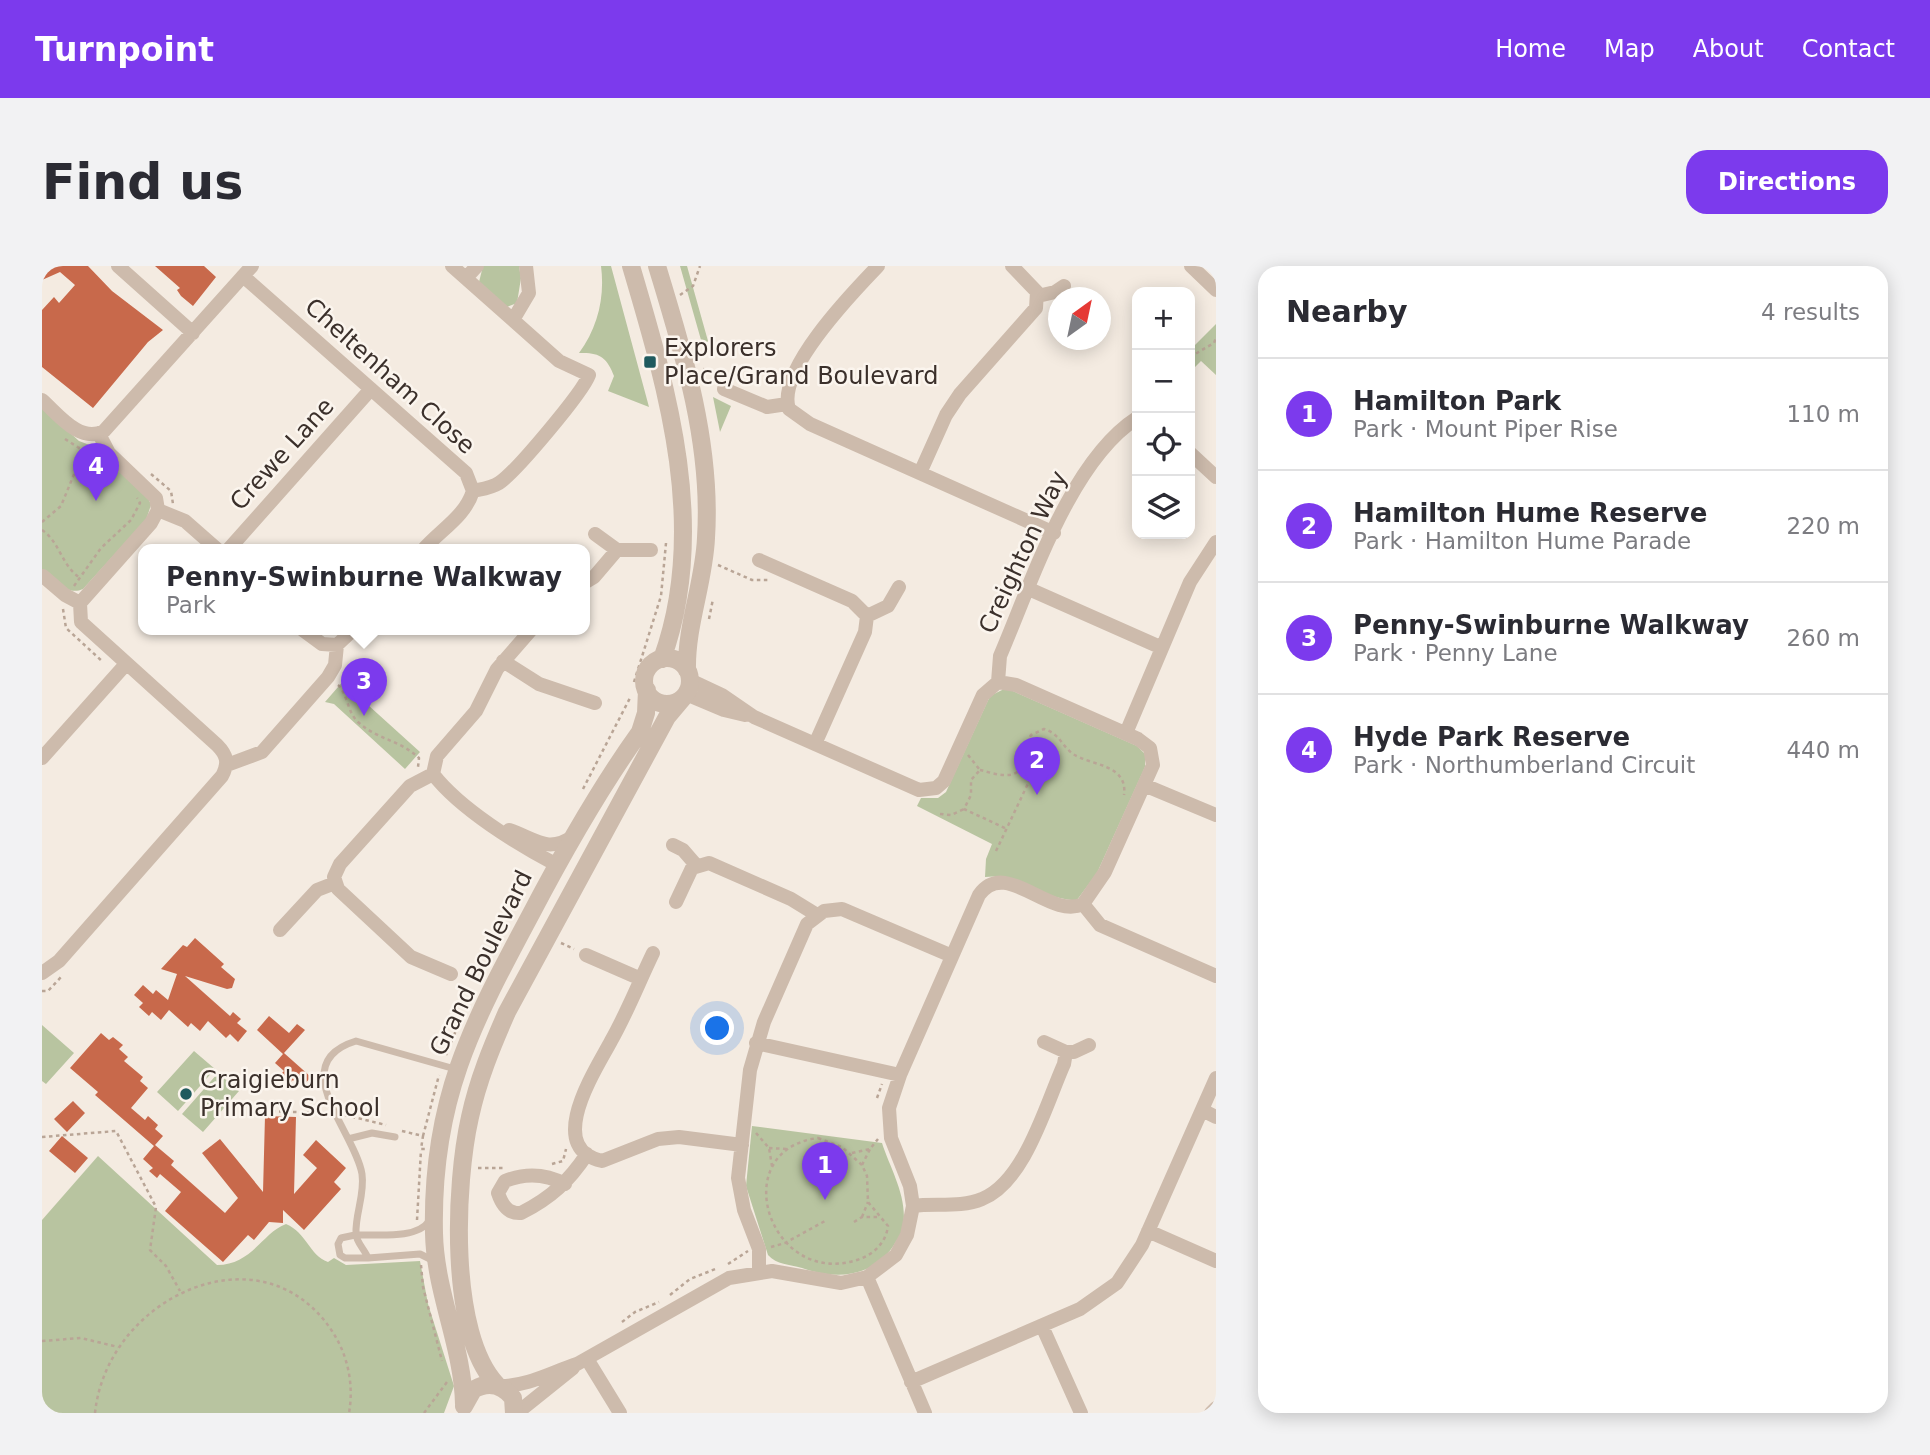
<!DOCTYPE html>
<html lang="en">
<head>
<meta charset="utf-8">
<style>
  body { margin:0; font-family:"DejaVu Sans",sans-serif; background:#f2f2f3; color:#2b2b33 }
  .controls { position:absolute; right:21px; top:21px; display:grid; overflow:hidden; border-radius:14px; box-shadow:0 4px 18px #0003 }
  .controls button { width:63px; height:63px; display:grid; place-items:center; padding:0; border:0; border-bottom:2px solid #e1e1e2; background:#fff; color:#2b2b33; font:35px sans-serif }
  .compass { position:absolute; left:1006px; top:21px; width:63px; height:63px; border-radius:50%; background:#fff; box-shadow:0 4px 18px #0003; rotate:33deg }
  .you { position:absolute; left:676px; top:763px; width:24px; height:24px; margin:-18px; border:5px solid #fff; border-radius:50%; background:#1a73e8; box-shadow:0 0 0 10px #1a73e833 }
  .badge { display:grid; place-items:center; width:46px; height:46px; border-radius:50%; background:#7c3aed; color:#fff; font-size:23px; font-weight:700 }
  .pin { position:absolute; translate:-50% -58px; filter:drop-shadow(0 2px 4px #0008) }
  .pin::after { content:''; position:absolute; top:37px; width:24px; height:21px; background:inherit; clip-path:polygon(0 0,100% 0,50% 100%) }
  .popup { position:absolute; left:96px; top:278px; width:452px; height:91px; box-sizing:border-box; display:grid; place-content:center; border-radius:14px; background:#fff; filter:drop-shadow(0 2px 5px #0005); font-size:23px; white-space:nowrap; color:#7c7c81 }
  .popup b { font-size:26px; color:#2b2b33 }
  .popup::after { content:''; position:absolute; left:50%; top:100%; margin-left:-14px; border:14px solid transparent; border-top-color:#fff }
  .list { margin:0; padding:0; list-style:none }
  h2 { display:flex; justify-content:space-between; align-items:center; height:91px; margin:0; padding:0 28px; font-size:30px }
  h2 small { font-size:23px; font-weight:400; color:#7c7c81 }
  .list li { display:grid; grid-template-columns:46px 1fr auto; gap:21px; align-items:center; box-sizing:border-box; height:112px; padding:0 28px; border-top:2px solid #e1e1e2 }
  .list b { display:block; font-size:26px; white-space:nowrap }
  .list p { margin:0; font-size:23px; white-space:nowrap; color:#7c7c81 }
  .list em { font-size:23px; font-style:normal; color:#7c7c81 }
  .icon { flex:none; width:38px; height:38px; fill:none; stroke:currentColor; stroke-width:2; stroke-linecap:round; stroke-linejoin:round }
  .map { position:relative; flex:none; width:1174px; height:1147px; overflow:hidden; border-radius:21px }
  header { display:flex; align-items:center; gap:42px; box-sizing:border-box; height:98px; padding:0 35px; background:#7c3aed; color:#fff }
  header strong { font-size:33px }
  nav { display:flex; gap:38px; margin-inline-start:auto; font-size:24px }
  .intro { display:flex; align-items:center; justify-content:space-between; box-sizing:border-box; height:168px; padding:0 42px }
  h1 { margin:0; font-size:49px }
  .button { padding:18px 32px; border-radius:21px; background:#7c3aed; color:#fff; font-size:24px; font-weight:700 }
  main { display:flex; gap:42px; padding:0 42px }
  aside { flex:1; background:#fff; border-radius:21px; box-shadow:0 4px 18px #0003 }
  .map>svg:first-child { display:block }
  .green { fill:#b8c4a0 }
  .building { fill:#c8694b }
  .lines { fill:none; stroke-linecap:round; stroke-linejoin:round }
  .path { stroke:#b9a596; stroke-width:2.5; stroke-dasharray:3.5 3.5; stroke-linecap:butt }
  .service { stroke:#cdbbac; stroke-width:7 }
  .minor { stroke:#cdbbac; stroke-width:14 }
  .tertiary { stroke:#cdbbac; stroke-width:18 }
  .poi-dot { fill:#1f5a5e; stroke:#fbf5ee; stroke-width:2.5 }
  .labels { text-anchor:middle; dominant-baseline:central; stroke-width:5; stroke-linejoin:round; paint-order:stroke }
  .poi-label { font-size:24px; fill:#3b302b; stroke:#fbf5ee; text-anchor:start }
  .street-label { font-size:24px; fill:#3b302b; stroke:#fbf5ee }
</style>
</head>
<body>
<header>
<strong>Turnpoint</strong>
<nav><a>Home</a><a>Map</a><a>About</a><a>Contact</a></nav>
</header>
<div class="intro"><h1>Find us</h1><a class="button">Directions</a></div>
<main>
<div class="map">
<svg width="1174" height="1147" viewBox="0 0 1174 1147">
  <rect width="100%" height="100%" fill="#f4ebe1"/>
  <!-- green -->
  <path class="green" d="M441 0H477L479 12 475 37 465 41 437 16Z
    M559 0H569L607 141 566 125 572 110C565 91 557 86 537 87 556 61 563 31 559 0Z
    M638 0H645L666 75 661 81Z
    M1174 58V109L1159 95 1149 105 1148 79H1153Z
    M671 131 689 140 678 166Z
    M0 141 37 175 58 183 106 231 109 239 104 254 41 323C24 331 13 311 0 303Z
    M303 413 305 420 378 486 363 503 292 438 283 436Z
    M964 422 1095 480 1103 488V501L1055 607 1035 634C1002 635 977 606 943 611L944 593 950 578 875 540 879 532H896L904 526 948 430Z
    M0 759 32 787 4 818 0 815Z
    M152 785 173 803 136 845 115 826Z
    M176 807 197 825 161 866 140 848Z
    M710 860 840 877C849 905 868 934 860 966 859 970 854 975 852 979 830 1012 794 1014 760 1002 747 998 735 999 726 989L704 920Z
    M56 890 175 999C210 999 221 966 244 958 265 967 267 989 286 996L292 992 304 999 378 995 386 1038 412 1120 402 1147H0V954Z"/>
  <!-- building -->
  <path class="building" d="M0 0H46L70 25 121 64 106 76 51 142 0 101V44L12 31 17 37 33 19 18 6 0 14Z
    M113 0H162L174 11 151 40 139 30 135 24 138 22Z
    M153 672 182 698 179 701 193 713 190 722 185 723 143 710 188 750 191 746 199 753 195 757 205 765 196 776 188 768 184 772 166 755 158 765 149 757 146 761 127 744 119 754 110 746 107 750 97 741 101 737 92 729 101 719 111 728 114 724 126 734 135 708 119 703 141 679 145 681Z
    M227 750 247 767 255 758 263 764 242 787 269 811 260 821 251 814 248 817 238 809 242 805 233 797 241 788 215 764Z
    M59 767 67 774 71 771 81 779 77 783 86 791 82 795 101 811 98 815 106 822 89 842 103 854 106 850 116 859 113 863 121 870 113 879 132 895 129 899 183 947 196 932 160 887 178 873 221 926 223 850 254 851 252 928 275 902 261 889 274 874 304 902 292 916 299 923 262 964 241 944V957L227 956 212 974 206 969 181 996 123 945 139 926 118 908 115 912 107 905 111 902 101 893 112 880 53 829 56 826 28 802Z
    M31 835 43 847 25 866 12 853Z
    M20 870 46 892 33 907 7 885Z"/>
  <g class="lines">
    <!-- path -->
    <path class="path" d="M638 29 651 20 658 0
      M1148 91 1172 77 1174 72
      M661 103 677 110
      M23 173 56 194
      M109 208 129 225 131 238
      M0 256 19 240 37 196 49 188
      M0 264C18 276 19 299 38 312
      M676 299 710 314H727
      M32 320 59 282 89 254 98 237 95 232
      M21 343 24 362 61 396
      M667 353 671 333
      M592 416 619 330 624 277
      M296 419C305 426 305 446 316 456 336 474 358 474 377 492L376 501
      M926 489 938 504 929 514V529L922 543 965 563
      M938 504C955 508 978 518 984 491 986 483 984 477 989 469L1002 463C1018 468 1019 479 1031 488 1050 500 1086 498 1082 529
      M541 523 589 430
      M898 548 909 549 922 543
      M954 585 991 507 978 502
      M519 677 532 683
      M0 725H6L20 710
      M404 789 417 757
      M835 832 840 818
      M223 845 282 847 284 850
      M303 849 344 859
      M360 865 381 870 379 883H383
      M714 867 727 882 730 900
      M381 870 397 809
      M0 871 74 865 114 941 108 984 124 1000 138 1025
      M776 872 800 881 820 899 825 910 826 936 846 960C844 977 831 989 815 994 727 1022 683 884 776 872Z
      M727 882 745 883
      M810 887 828 883 836 873
      M510 898 521 895 524 883
      M820 899 828 883
      M436 902H461
      M820 951 826 936
      M375 954 379 884
      M812 956 820 951H838
      M729 981 743 977 783 955
      M686 998 706 985
      M379 999 381 1021 400 1095
      M628 1029 648 1013 676 1002
      M580 1056 593 1046 617 1036
      M0 1075 39 1072 76 1081
      M53 1147C65 1031 220 959 290 1065 306 1089 312 1119 307 1147
      M382 1147 405 1116"/>
    <!-- service -->
    <path class="service" d="M306 873 330 867 353 871
      M387 955C375 974 333 968 313 969L299 972 296 978 298 989 303 992H326C323 984 314 976 314 968 313 948 323 929 320 908 313 866 242 797 314 775L413 803
      M326 992 378 988 390 994"/>
    <!-- minor -->
    <path class="minor" d="M76 0 151 67
      M410 0 517 95 547 109C541 126 473 207 457 217 449 222 440 223 431 225
      M836 0C811 26 734 105 747 143L768 158 1012 267
      M1149 0 1174 24
      M201 10 424 207 431 225C423 251 398 264 381 284
      M424 12 435 0
      M996 30 1013 26 1022 20
      M471 54 487 27 484 0
      M682 123 725 141 745 138
      M0 134C16 148 38 178 62 165L210 0
      M1148 187 1174 211
      M878 207 904 149 918 128 994 42 995 26 970 0
      M116 244 143 255 176 284
      M553 268 575 284
      M186 284 329 123
      M717 294 810 335 825 350 823 366 773 478
      M1 310 23 329 38 337
      M542 317 552 311 575 284H609
      M987 323 1118 381
      M825 350 846 340 857 321
      M261 364 280 378 295 379
      M489 364 455 403 434 445 395 490 391 508C418 543 475 578 515 599
      M295 379 311 364
      M461 395 497 418 553 437
      M956 416 958 390C989 318 1028 195 1095 152
      M644 428 682 444 703 449
      M1084 467 1148 316 1174 276
      M0 492 84 398
      M185 499 220 486 286 411 293 399 295 379
      M391 508 368 520 298 598 292 611 296 623 369 691 409 708
      M1102 519 1174 549
      M467 564C494 573 505 588 532 570
      M631 579 641 584 654 599
      M634 636 650 602 667 597 749 633 775 649
      M1041 638 1058 659 1174 710
      M238 664 275 624 293 617
      M611 687C597 716 585 747 569 775 555 802 501 882 560 895L616 873 637 871 700 879
      M544 689 599 713
      M0 707 17 695 180 510C187 497 185 489 175 479L39 356 38 337 109 257 116 244 114 232 67 187 57 168
      M714 777 858 809
      M1024 786H1032L1047 779
      M1160 844 1174 851
      M523 918C504 908 483 907 463 915L456 927C460 939 466 948 479 947 509 932 527 915 545 888
      M871 940C893 937 919 942 940 933 983 916 1004 838 1022 798L1024 786 1002 776
      M1106 965 1174 995
      M717 1005V983L702 944 696 912 708 804 722 756 765 658 782 645 800 643 910 690
      M825 1011 883 1147
      M1000 1060 1039 1147
      M545 1093 578 1147
      M869 1116 1038 1043 1075 1017 1100 979 1174 812
      M459 1120C486 1120 508 1107 535 1098L687 1012 730 1005 799 1017 825 1011 854 989 865 969 871 940 868 920 849 872 847 842 858 809 937 629C964 591 1007 654 1041 638L1063 606 1111 499 1108 482 1096 473 974 419 956 416 941 429 902 515 894 522 877 524 712 451 680 429 648 414
      M475 1147 531 1102
      M1169 1147 1174 1142"/>
    <!-- tertiary -->
    <path class="tertiary" d="M589 0C626 125 667 264 620 393
      M615 0C642 88 670 179 664 272 662 317 644 359 645 404
      M602 415a23 23 0 1 1 46 0a23 23 0 1 1-46 0Z
      M455 1119C406 1068 413 917 428 851 436 814 450 780 465 746L625 451 641 432
      M422 1138C421 1081 393 1026 392 967 389 835 429 760 489 648 522 585 557 523 598 466L604 447 605 424
      M422 1140 431 1124C446 1115 460 1118 471 1132L472 1147"/>
  </g>
  <!-- markers -->
  <g class="poi-dot">
    <rect x="601" y="89" width="14" height="14" rx="3.5"/>
    <circle cx="144" cy="828" r="7"/>
  </g>
  <g class="labels">
    <!-- poi labels -->
    <g class="poi-label">
      <text x="622" y="82">Explorers<tspan x="622" dy="28">Place/Grand Boulevard</tspan></text>
      <text x="158" y="814">Craigieburn<tspan x="158" dy="28">Primary School</tspan></text>
    </g>
    <!-- street labels -->
    <g class="street-label">
      <text transform="translate(348 110) rotate(42)">Cheltenham Close</text>
      <text transform="translate(240 188) rotate(-48)">Crewe Lane</text>
      <text transform="translate(981 286) rotate(-65)">Creighton Way</text>
      <text transform="translate(439 697) rotate(-64)">Grand Boulevard</text>
    </g>
  </g>
</svg>
<div class="controls">
<button>+</button>
<button>−</button>
<button><svg class="icon" aria-label="locate" viewBox="0 0 24 24"><circle cx="12" cy="12" r="6"/><path d="M12 2v4M12 18v4M2 12h4M18 12h4"/></svg></button>
<button><svg class="icon" aria-label="layers" viewBox="0 0 24 24"><path d="M12 4l9 5-9 5-9-5zM3 14l9 5 9-5"/></svg></button>
</div>
<svg class="compass" viewBox="-18 -18 36 36"><path d="M0-13l5 13h-10z" fill="#e53935"/><path d="M0 13l5-13h-10z" fill="#7c7c81"/></svg>
<div class="you"></div>
<div class="pin badge" style="left:783px;top:934px">1</div>
<div class="pin badge" style="left:995px;top:529px">2</div>
<div class="pin badge" style="left:322px;top:450px">3</div>
<div class="popup"><b>Penny-Swinburne Walkway</b>Park</div>
<div class="pin badge" style="left:54px;top:235px">4</div>
</div>
<aside>
<h2>Nearby<small>4 results</small></h2>
<ul class="list">
<li><span class="badge">1</span><div><b>Hamilton Park</b><p>Park · Mount Piper Rise</p></div><em>110 m</em></li>
<li><span class="badge">2</span><div><b>Hamilton Hume Reserve</b><p>Park · Hamilton Hume Parade</p></div><em>220 m</em></li>
<li><span class="badge">3</span><div><b>Penny-Swinburne Walkway</b><p>Park · Penny Lane</p></div><em>260 m</em></li>
<li><span class="badge">4</span><div><b>Hyde Park Reserve</b><p>Park · Northumberland Circuit</p></div><em>440 m</em></li>
</ul>
</aside>
</main>
</body>
</html>
